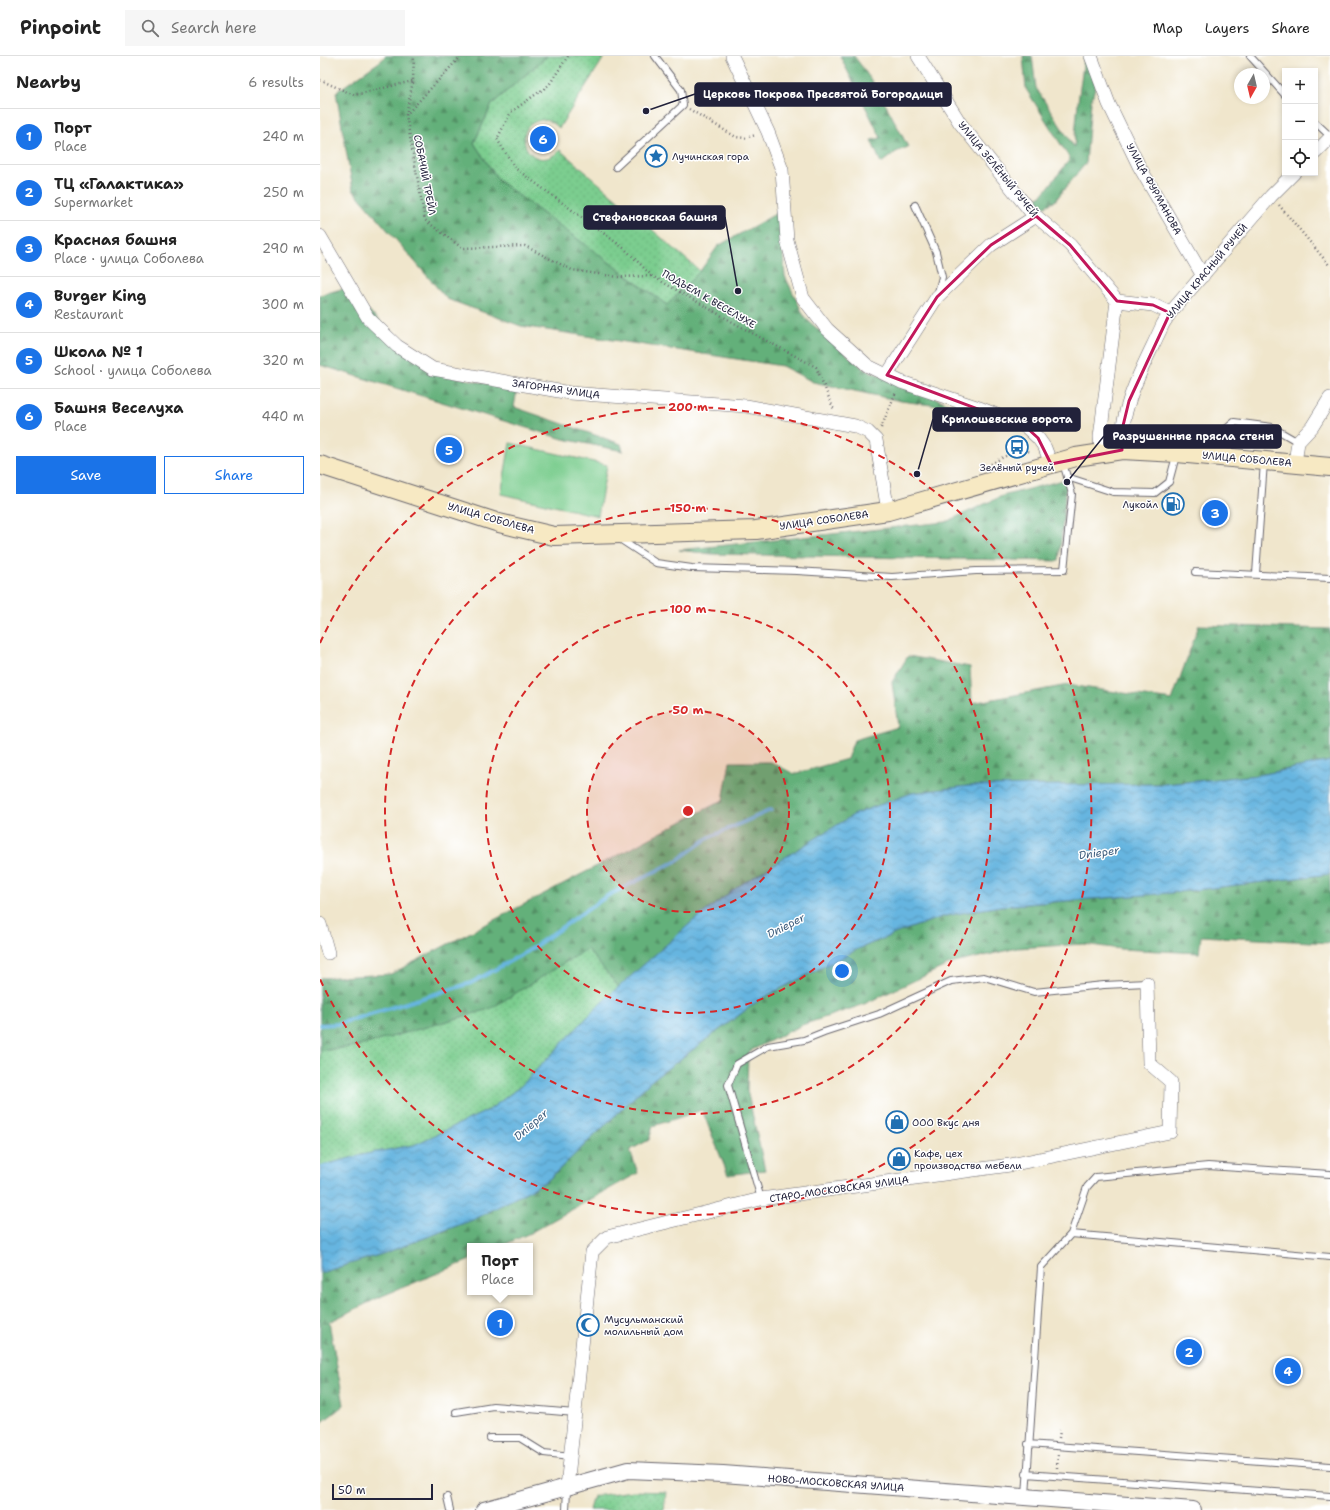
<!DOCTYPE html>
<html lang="en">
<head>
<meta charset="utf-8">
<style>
  body { margin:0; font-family:"Shantell Sans",sans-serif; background:#f6f6f6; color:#222 }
  .controls { position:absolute; right:12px; top:12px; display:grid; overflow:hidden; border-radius:0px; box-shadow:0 2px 6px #0003 }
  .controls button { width:36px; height:36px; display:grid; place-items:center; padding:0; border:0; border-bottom:1px solid #e0e0e0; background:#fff; color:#222; font:20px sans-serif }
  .compass { position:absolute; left:914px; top:12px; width:36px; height:36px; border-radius:50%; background:#fff; box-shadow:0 2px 6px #0003; rotate:188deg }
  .scale { position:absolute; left:12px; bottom:10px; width:101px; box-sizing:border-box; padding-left:4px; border:2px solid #22223b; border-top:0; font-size:11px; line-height:14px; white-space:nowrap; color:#22223b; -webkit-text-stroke:3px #fff; paint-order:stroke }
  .you { position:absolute; left:522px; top:915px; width:14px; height:14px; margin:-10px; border:3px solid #fff; border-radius:50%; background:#1a73e8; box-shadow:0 0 0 6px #1a73e833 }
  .badge { display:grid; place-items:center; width:26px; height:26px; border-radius:50%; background:#1a73e8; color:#fff; font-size:13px; font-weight:700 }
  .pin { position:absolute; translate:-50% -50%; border:2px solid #fff; box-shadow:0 1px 4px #0006 }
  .popup { position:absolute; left:147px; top:1187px; width:66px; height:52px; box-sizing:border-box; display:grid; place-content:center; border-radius:0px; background:#fff; filter:drop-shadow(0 1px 3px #0005); font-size:13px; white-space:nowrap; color:#767676 }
  .popup b { font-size:15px; color:#222 }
  .popup::after { content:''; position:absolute; left:50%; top:100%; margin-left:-8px; border:8px solid transparent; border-top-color:#fff }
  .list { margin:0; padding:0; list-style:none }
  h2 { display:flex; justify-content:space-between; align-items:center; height:52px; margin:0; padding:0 16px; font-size:17px }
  h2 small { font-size:13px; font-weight:400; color:#767676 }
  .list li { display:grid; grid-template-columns:26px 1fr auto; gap:12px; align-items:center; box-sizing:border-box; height:56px; padding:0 16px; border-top:1px solid #e0e0e0 }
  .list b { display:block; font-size:15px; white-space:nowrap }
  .list p { margin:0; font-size:13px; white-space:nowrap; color:#767676 }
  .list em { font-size:13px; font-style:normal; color:#767676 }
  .actions { display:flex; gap:8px; padding:12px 16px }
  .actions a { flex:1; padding:9px 0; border:1px solid #1a73e8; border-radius:0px; text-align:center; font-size:14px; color:#1a73e8 }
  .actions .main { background:#1a73e8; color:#fff }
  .icon { flex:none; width:22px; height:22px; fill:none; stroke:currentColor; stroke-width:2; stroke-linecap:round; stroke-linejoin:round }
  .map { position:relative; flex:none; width:1010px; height:1454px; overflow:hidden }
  header { display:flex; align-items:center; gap:24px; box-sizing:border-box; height:56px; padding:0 20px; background:#fff; border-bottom:1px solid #e0e0e0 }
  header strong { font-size:19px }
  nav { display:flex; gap:22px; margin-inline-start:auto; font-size:14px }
  .search { width:280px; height:36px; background:#f6f6f6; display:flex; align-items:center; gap:10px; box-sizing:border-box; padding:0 14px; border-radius:0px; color:#767676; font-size:15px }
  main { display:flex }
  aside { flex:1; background:#fff }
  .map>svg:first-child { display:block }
  .grass { fill:url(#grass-dots); stroke:#4e7865 }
  .forest { fill:url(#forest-firs); stroke:#43695a }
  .garden { fill:#7bcd8f; stroke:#4e7865 }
  .water { fill:url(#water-waves); stroke:#446c8e }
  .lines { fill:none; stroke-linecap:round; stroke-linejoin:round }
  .stream { stroke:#66b5e0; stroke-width:4 }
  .service-casing { stroke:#6a676e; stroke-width:8 }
  .minor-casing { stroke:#6a676e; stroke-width:14 }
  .tertiary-casing { stroke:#6a676e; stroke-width:18 }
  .secondary-casing { stroke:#6a676e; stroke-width:20 }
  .path { stroke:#6a676e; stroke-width:2.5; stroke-dasharray:1 3; stroke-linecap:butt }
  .service { stroke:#fff; stroke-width:6 }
  .minor { stroke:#fff; stroke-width:13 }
  .tertiary { stroke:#fff; stroke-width:16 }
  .secondary { stroke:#f7e9c3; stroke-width:18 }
  .marked { fill:none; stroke:#c2185b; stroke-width:3; stroke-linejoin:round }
  .ring { fill:none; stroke:#d62828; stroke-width:2; stroke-dasharray:7 5 }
  .labels { text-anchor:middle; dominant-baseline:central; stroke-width:3; stroke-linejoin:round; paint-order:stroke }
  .poi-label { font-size:10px; fill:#22223b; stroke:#fff; text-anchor:start }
  .street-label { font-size:10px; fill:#22223b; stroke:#fff }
  .water-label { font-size:11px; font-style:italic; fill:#3d5d7d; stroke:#fff }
  .centre { fill:#d62828; stroke:#fff; stroke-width:2 }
  .ring-label { font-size:12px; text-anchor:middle; font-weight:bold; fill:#d62828; stroke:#fff; stroke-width:3; stroke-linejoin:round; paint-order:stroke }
  .leader { fill:none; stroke:#22223b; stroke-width:1.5 }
  .callout-dot { fill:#22223b; stroke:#fff; stroke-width:1.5 }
  .callout { fill:#22223b; stroke:#22223b; stroke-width:1.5 }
  .callout-label { font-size:11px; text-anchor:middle; font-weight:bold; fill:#fff }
</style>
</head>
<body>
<header>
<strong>Pinpoint</strong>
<div class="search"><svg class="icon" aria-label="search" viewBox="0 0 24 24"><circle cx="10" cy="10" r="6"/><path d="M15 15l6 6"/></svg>Search here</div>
<nav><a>Map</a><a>Layers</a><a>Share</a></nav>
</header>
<main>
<aside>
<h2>Nearby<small>6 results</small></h2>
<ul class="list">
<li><span class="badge">1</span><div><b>Порт</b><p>Place</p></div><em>240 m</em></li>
<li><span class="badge">2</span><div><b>ТЦ «Галактика»</b><p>Supermarket</p></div><em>250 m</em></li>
<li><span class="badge">3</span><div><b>Красная башня</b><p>Place · улица Соболева</p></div><em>290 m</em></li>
<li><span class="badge">4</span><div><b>Burger King</b><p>Restaurant</p></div><em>300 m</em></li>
<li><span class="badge">5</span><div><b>Школа № 1</b><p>School · улица Соболева</p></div><em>320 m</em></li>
<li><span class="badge">6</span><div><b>Башня Веселуха</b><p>Place</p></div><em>440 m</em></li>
</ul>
<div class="actions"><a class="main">Save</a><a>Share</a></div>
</aside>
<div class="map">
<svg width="1010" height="1454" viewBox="0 0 1010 1454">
  <defs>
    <pattern id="grass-dots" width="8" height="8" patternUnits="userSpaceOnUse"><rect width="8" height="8" fill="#7bcd8f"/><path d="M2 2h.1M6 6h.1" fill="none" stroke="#6ab07c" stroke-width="1.8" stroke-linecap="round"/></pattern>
    <pattern id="forest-firs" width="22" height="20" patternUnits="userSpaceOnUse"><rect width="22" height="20" fill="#64b07a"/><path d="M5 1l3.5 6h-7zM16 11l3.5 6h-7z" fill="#528f65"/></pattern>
    <pattern id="water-waves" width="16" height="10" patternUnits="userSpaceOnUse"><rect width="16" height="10" fill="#66b5e0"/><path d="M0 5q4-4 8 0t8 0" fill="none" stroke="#5493b7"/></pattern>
  </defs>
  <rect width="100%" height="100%" fill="#fff"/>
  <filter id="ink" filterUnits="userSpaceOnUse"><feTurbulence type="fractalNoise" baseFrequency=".025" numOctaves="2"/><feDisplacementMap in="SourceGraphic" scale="8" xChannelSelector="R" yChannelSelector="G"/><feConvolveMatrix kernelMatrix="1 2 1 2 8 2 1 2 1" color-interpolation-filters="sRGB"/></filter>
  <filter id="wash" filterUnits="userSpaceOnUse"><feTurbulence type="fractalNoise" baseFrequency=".012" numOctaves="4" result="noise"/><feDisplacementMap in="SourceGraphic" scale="16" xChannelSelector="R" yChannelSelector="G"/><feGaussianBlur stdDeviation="0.9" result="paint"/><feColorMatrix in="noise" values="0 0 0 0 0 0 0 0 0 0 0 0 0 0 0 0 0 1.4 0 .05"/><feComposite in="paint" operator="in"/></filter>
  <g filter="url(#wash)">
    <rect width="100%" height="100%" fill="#f0e6cc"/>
    <!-- grass -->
    <path class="grass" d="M227 0H285L239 72C233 66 226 62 217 65 188 76 213 121 240 94L380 215 347 249 179 125 154 87 172 48Z
      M267 892 299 931 201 1030 169 1054 94 1089 46 1098 0 1110V995L43 989 229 914Z
      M313 1435 346 1436 344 1454H269L273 1440Z"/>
    <!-- forest -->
    <path class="forest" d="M65 0H227L172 48 154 87 179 125 347 249 380 215 398 190 459 156 465 220 485 262 544 313 642 353 581 345 493 326 462 310 201 270 127 243 33 134 16 36 62 4Z
      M520 0H534C556 28 572 60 588 91L576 96 561 107 551 84 561 82Z
      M703 0H712L716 32 754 91 758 46 764 2 776 28 771 46 766 107 734 146 718 153 711 145 723 138 750 103 706 33Z
      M25 232 112 316 197 334 194 351 301 388 303 395 243 383 0 309V239Z
      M747 423 739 505 391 498 359 494 626 466 682 440Z
      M879 569 1010 573V705L939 719 845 728 648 730 592 737 535 758 419 830 373 865 299 931 267 893 170 953 43 989 0 995V922L71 918 403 744 410 706H451L474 718 527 703 534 684 578 671 572 626 588 600 650 611 652 647 748 629 852 644Z
      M1010 818V887L881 880 879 897 800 893 764 888 697 892 630 908 542 949 482 969 428 996 427 1034 445 1114 408 1119 382 1054 333 1070 329 1084 310 1094 318 1117 208 1178 181 1190H150V1204L62 1240 9 1266 24 1349 0 1368V1217L62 1198 155 1163 227 1125 332 1024 442 942 538 893 579 876 625 860 680 850 850 837Z"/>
    <!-- garden -->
    <path class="garden" d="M190 387 287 409 278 460 181 438Z"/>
    <!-- water -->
    <path class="water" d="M1010 705V818L850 837 680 850 625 860 579 876 538 893 442 942 332 1024 227 1125 155 1163 62 1198 0 1217V1110L46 1098 94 1089 169 1054 201 1030 284 944 373 865 419 830 535 758 592 737 648 730 845 728 939 719Z"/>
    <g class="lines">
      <!-- stream -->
      <path class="stream" d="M0 969 18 968 151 927 208 895 287 840 356 805 388 782 451 754"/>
    </g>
  </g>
  <g filter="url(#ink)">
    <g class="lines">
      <!-- service casing -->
      <g class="service-casing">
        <path id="service" d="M930 0 965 39
          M995 66 1010 80
          M296 111 363 49 361 34 335 0
          M595 149 616 196 622 221 618 236
          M903 399 907 372 914 366 952 371 978 386
          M747 421 793 436 835 437 849 426 856 400
          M298 482 336 507 372 512 477 515 572 521 656 515 744 514 752 438 743 407
          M875 516 1010 522
          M936 518 944 406
          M441 1143 408 1029 417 1008 448 990 484 984 504 976 559 958 631 925 664 921 714 936 784 929 827 927
          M751 1178 1010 1201
          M136 1356 173 1350 255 1357
          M170 1382H200L224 1397 251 1400
          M708 1388 1010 1410
          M706 1418 1010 1440
          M706 1440 721 1211 751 1178 767 1131 776 1121 888 1110 1010 1118
          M127 1441 130 1454
          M246 1454 247 1433"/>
      </g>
      <!-- minor casing -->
      <g class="minor-casing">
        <path id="minor" d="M412 0 448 76 462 114 467 184 483 242 507 273 548 310 581 326 662 353 706 371 718 382 725 392 731 408
          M598 0 640 67 710 155 750 189 797 245 780 381 781 397
          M771 0 789 48 819 110 883 220
          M995 97 1010 82
          M0 180 48 262 77 290 113 313 250 337 426 350 535 370 548 376 556 384 568 455
          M797 245 833 249 850 257
          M567 319 617 241 671 189 716 160
          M802 394C799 350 825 308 843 268L850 257 951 140 974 117
          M975 407 978 386 992 371 1010 342
          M0 868 8 897
          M247 1431 272 1196 287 1181 441 1143 690 1109 850 1076 851 1026 829 1007 827 927"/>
      </g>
      <!-- tertiary casing -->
      <g class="tertiary-casing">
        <path id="tertiary" d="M164 1454 308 1414 403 1418 873 1454"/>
      </g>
      <!-- secondary casing -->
      <g class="secondary-casing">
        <path id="secondary" d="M0 409 179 467 234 480 436 474 568 455 756 401 802 394 857 397 1010 411"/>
      </g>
      <!-- path -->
      <path class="path" d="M141 0 86 59 105 164 142 192 205 190 252 214 298 221 331 220
        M248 0 229 29 191 56 177 83 195 112 305 193 332 220 432 277 496 311 514 354
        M0 24 34 39 93 25
        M369 53 416 81 425 82 436 79
        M86 59 93 25 94 0
        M959 149 1010 210
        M561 372 576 336
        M815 377 854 380
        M671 408C683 401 698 392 712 396
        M739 1382 740 1374
        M737 1412 738 1399"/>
      <!-- service -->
      <use href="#service" class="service"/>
      <!-- minor -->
      <use href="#minor" class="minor"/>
      <!-- tertiary -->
      <use href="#tertiary" class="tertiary"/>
      <!-- secondary -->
      <use href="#secondary" class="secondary"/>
    </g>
  </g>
  <!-- marked area -->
  <path class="marked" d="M716 160 750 189 797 245 833 249 850 257 809 345 801 378 802 394 731 408 718 382 706 371 567 319 617 241 671 189Z"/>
  <!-- distance rings -->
  <circle cx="368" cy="755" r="101" fill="#d62828" fill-opacity=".12"/>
  <g class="ring">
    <circle cx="368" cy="755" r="101"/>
    <circle cx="368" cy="755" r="202"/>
    <circle cx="368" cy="755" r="303"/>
    <path d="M0 587A404 404 0 1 1 0 923"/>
  </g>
  <!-- icons -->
  <defs>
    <g id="sight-ring" transform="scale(1.15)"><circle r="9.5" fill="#fff" stroke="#1f6fb2" stroke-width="1.5"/><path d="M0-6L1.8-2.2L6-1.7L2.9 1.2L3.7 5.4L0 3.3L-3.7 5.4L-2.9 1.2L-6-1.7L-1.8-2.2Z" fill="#1f6fb2"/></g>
    <g id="bus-ring" transform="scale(1.15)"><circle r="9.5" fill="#fff" stroke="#1f6fb2" stroke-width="1.5"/><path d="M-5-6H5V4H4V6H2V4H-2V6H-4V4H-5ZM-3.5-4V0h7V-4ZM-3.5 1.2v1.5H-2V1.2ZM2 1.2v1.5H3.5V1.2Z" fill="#1f6fb2"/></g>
    <g id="fuel-ring" transform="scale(1.15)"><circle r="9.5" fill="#fff" stroke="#1f6fb2" stroke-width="1.5"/><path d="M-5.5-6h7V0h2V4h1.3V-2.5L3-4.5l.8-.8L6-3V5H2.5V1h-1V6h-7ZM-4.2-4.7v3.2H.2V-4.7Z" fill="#1f6fb2"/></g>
    <g id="shop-ring" transform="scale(1.15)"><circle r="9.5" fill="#fff" stroke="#1f6fb2" stroke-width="1.5"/><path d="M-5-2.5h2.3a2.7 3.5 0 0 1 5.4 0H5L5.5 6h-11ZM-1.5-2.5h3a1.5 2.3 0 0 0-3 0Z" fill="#1f6fb2"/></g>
    <g id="mosque-ring" transform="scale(1.15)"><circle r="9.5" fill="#fff" stroke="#1f6fb2" stroke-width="1.5"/><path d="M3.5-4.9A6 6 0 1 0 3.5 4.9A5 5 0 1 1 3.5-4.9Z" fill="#1f6fb2"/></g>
  </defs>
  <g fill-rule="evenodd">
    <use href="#sight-ring" x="336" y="100"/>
    <use href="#bus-ring" x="697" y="391"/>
    <use href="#fuel-ring" x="853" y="448"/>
    <use href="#shop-ring" x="577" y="1066"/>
    <use href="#shop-ring" x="579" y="1103"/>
    <use href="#mosque-ring" x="268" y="1269"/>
  </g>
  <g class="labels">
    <!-- poi labels -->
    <g class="poi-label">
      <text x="352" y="100">Лучинская гора</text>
      <text x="697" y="411" text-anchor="middle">Зелёный ручей</text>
      <text x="838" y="448" text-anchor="end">Лукойл</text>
      <text x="592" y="1066">ООО Вкус дня</text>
      <text x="594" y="1097">Кафе, цех<tspan x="594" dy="12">производства мебели</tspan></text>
      <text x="284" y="1263">Мусульманский<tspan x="284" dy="12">молильный дом</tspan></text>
    </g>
    <!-- street labels -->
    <g class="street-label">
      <text transform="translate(678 113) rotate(51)">УЛИЦА ЗЕЛЁНЫЙ РУЧЕЙ</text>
      <text transform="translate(105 119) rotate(79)">СОБАЧИЙ ТРЕЙЛ</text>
      <text transform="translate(834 133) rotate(61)">УЛИЦА ФУРМАНОВА</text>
      <text transform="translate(887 215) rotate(-50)">УЛИЦА КРАСНЫЙ РУЧЕЙ</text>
      <text transform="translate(389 243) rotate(30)">ПОДЪЕМ К ВЕСЕЛУХЕ</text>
      <text transform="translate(236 333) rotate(8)">ЗАГОРНАЯ УЛИЦА</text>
      <text transform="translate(927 403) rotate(5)">УЛИЦА СОБОЛЕВА</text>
      <text transform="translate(171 462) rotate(16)">УЛИЦА СОБОЛЕВА</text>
      <text transform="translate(504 464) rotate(-8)">УЛИЦА СОБОЛЕВА</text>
      <text transform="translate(519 1133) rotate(-8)">СТАРО-МОСКОВСКАЯ УЛИЦА</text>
      <text transform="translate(516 1427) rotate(4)">НОВО-МОСКОВСКАЯ УЛИЦА</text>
    </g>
    <!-- water labels -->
    <g class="water-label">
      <text transform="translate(779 797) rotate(-8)">Dnieper</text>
      <text transform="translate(466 870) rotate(-27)">Dnieper</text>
      <text transform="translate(211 1069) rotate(-41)">Dnieper</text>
    </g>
  </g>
  <circle cx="368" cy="755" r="6" class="centre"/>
  <g class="ring-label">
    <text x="368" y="355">200 m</text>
    <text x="368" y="456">150 m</text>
    <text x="368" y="557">100 m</text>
    <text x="368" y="658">50 m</text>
  </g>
  <!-- callouts -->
  <path class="leader" d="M326 55L375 38M418 235L405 161M597 418L613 363M747 426L784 380"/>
  <g class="callout-dot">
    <circle cx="326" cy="55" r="4"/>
    <circle cx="418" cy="235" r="4"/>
    <circle cx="597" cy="418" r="4"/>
    <circle cx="747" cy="426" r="4"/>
  </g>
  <g class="callout">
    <rect x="375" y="27" width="256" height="23" rx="4"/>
    <rect x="264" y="150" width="141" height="23" rx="4"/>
    <rect x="613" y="352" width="147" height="23" rx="4"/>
    <rect x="784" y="369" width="177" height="23" rx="4"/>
  </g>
  <g class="callout-label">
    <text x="503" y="42">Церковь Покрова Пресвятой Богородицы</text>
    <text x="335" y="165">Стефановская башня</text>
    <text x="687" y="367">Крылошевские ворота</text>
    <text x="873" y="384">Разрушенные прясла стены</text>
  </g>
</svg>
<div class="controls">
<button>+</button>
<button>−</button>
<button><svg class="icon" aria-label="locate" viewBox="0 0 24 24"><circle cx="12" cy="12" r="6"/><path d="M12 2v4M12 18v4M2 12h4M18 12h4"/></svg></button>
</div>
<svg class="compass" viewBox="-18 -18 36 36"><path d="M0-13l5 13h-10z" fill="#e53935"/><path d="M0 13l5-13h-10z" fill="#767676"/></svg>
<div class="scale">50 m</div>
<div class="you"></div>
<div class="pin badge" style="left:180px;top:1267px">1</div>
<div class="popup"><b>Порт</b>Place</div>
<div class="pin badge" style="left:869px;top:1296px">2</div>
<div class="pin badge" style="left:895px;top:457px">3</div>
<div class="pin badge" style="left:968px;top:1315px">4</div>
<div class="pin badge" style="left:129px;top:394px">5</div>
<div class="pin badge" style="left:223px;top:83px">6</div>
</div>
</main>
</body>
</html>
